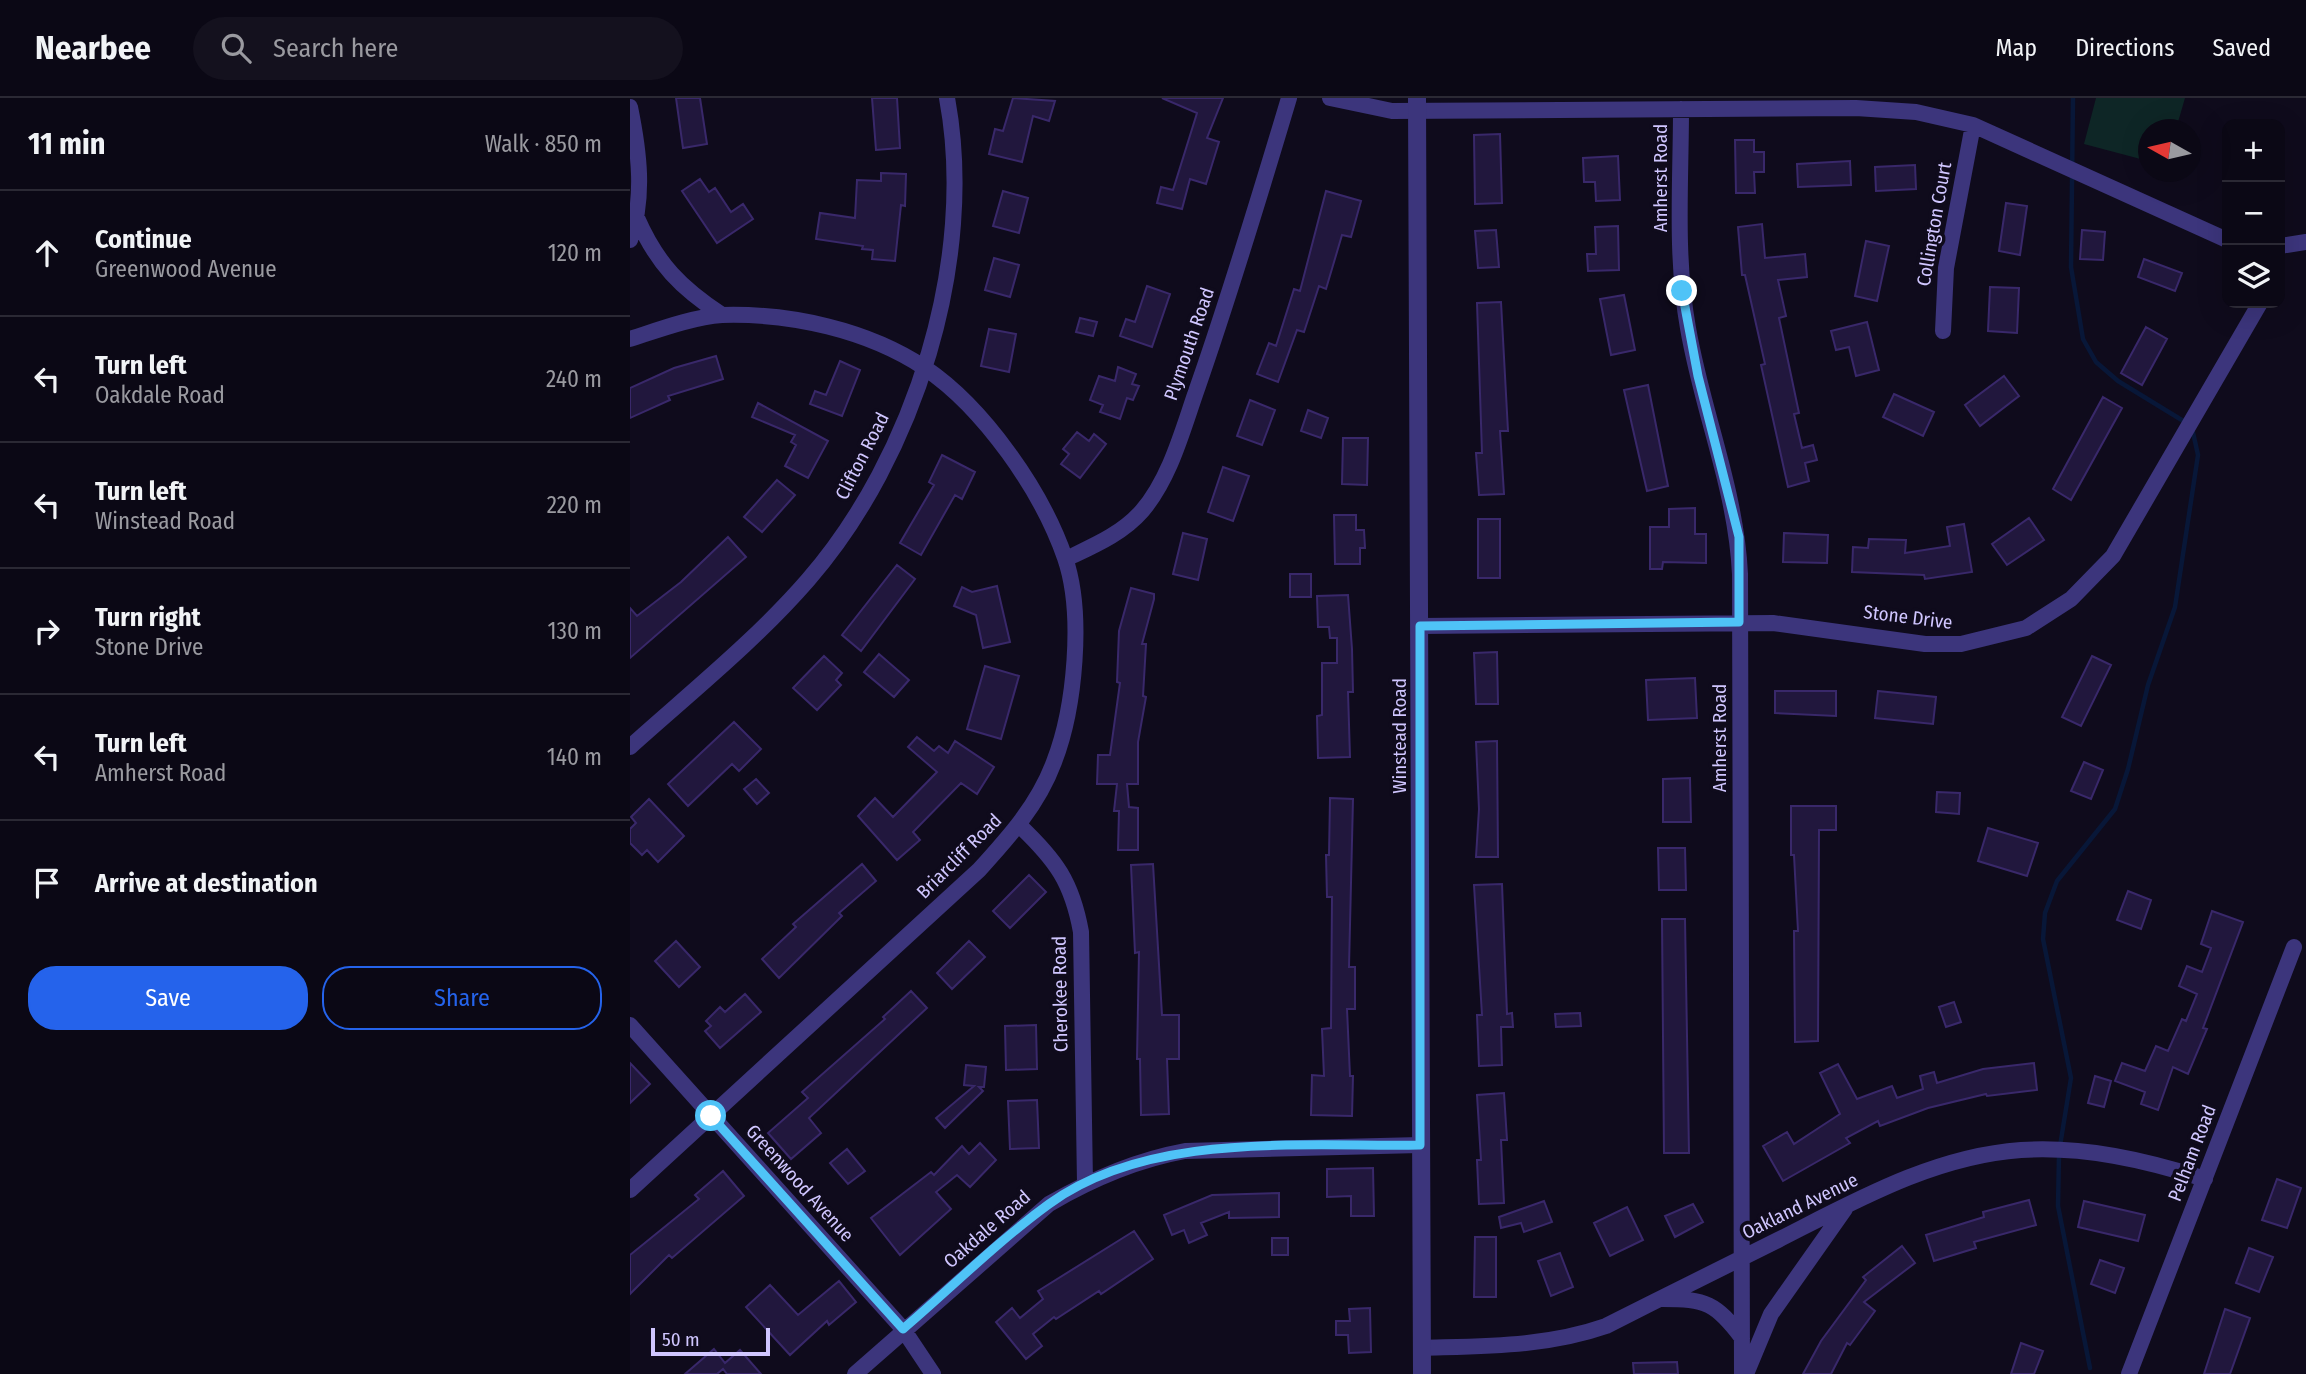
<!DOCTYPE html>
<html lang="en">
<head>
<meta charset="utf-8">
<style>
  body { margin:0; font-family:"Fira Sans Condensed",sans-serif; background:#14111e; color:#f1f3f6 }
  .controls { position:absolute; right:21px; top:21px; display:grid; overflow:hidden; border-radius:14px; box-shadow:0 7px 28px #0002 }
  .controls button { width:63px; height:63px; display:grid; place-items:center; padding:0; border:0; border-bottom:2px solid #2b2934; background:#0b0815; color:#f1f3f6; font:35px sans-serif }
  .compass { position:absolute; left:1508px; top:21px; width:63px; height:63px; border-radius:50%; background:#0b0815; box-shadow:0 7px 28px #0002; rotate:278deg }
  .scale { position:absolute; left:21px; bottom:18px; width:119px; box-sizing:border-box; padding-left:7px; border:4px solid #d0c6ff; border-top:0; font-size:19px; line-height:24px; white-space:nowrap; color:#d0c6ff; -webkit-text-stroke:5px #0f0b1c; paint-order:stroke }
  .stop { position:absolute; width:21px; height:21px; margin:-16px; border:5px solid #4fc3f7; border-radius:50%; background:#fff }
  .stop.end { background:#4fc3f7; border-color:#fff; box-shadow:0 2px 7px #0008 }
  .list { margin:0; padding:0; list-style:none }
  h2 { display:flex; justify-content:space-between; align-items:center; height:91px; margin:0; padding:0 28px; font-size:30px }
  h2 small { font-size:23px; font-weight:400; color:#9a9aa0 }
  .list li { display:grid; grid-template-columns:46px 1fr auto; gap:21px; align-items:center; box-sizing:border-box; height:126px; padding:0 28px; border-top:2px solid #2b2934 }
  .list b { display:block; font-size:26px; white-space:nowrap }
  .list p { margin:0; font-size:23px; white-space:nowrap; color:#9a9aa0 }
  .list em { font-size:23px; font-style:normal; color:#9a9aa0 }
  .actions { display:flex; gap:14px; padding:21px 28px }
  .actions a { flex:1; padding:16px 0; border:2px solid #2563eb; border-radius:28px; text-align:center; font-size:24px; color:#2563eb }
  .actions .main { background:#2563eb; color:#fff }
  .icon { flex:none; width:38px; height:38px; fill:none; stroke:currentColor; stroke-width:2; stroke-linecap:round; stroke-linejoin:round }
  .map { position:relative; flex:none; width:1676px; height:1276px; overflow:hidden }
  header { display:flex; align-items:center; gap:42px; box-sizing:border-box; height:98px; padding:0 35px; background:#0b0815; border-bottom:2px solid #2b2934 }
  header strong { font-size:33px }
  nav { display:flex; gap:38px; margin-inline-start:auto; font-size:24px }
  .search { width:490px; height:63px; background:#14111e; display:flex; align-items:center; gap:18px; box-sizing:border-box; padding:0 24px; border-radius:38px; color:#9a9aa0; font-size:26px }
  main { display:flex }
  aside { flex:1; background:#0b0815 }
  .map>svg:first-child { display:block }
  .green { fill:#0e2626 }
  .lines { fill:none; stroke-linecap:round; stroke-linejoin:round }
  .stream { stroke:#081738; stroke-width:4.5 }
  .building { fill:#21173d; stroke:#39286a; stroke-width:2 }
  .minor { stroke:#3c357c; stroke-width:16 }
  .tertiary { stroke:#3c357c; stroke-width:18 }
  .route { stroke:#4fc3f7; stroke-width:9 }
  .labels { text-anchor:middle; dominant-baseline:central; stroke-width:7; stroke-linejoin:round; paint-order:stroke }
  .street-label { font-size:19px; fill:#d0c6ff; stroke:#0f0b1c }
</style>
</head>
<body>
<header>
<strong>Nearbee</strong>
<div class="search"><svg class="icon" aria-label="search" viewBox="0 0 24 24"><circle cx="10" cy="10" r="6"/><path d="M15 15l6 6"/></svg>Search here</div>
<nav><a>Map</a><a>Directions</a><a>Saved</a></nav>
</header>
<main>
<aside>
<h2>11 min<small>Walk · 850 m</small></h2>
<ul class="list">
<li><svg class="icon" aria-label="ahead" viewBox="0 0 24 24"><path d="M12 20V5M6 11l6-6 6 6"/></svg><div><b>Continue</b><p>Greenwood Avenue</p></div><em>120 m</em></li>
<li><svg class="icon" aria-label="left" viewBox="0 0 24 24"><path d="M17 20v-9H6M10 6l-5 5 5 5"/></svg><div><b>Turn left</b><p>Oakdale Road</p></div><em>240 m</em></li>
<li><svg class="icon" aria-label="left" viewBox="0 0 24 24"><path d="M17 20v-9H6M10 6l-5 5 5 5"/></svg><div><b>Turn left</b><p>Winstead Road</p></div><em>220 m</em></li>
<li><svg class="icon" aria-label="right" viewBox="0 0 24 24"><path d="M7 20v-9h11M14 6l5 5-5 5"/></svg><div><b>Turn right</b><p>Stone Drive</p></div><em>130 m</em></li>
<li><svg class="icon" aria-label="left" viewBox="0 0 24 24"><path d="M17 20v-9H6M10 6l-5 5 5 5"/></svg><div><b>Turn left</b><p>Amherst Road</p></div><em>140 m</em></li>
<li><svg class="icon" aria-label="arrive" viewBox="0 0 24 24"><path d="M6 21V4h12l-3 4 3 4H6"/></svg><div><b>Arrive at destination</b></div></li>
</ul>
<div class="actions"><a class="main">Save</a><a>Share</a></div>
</aside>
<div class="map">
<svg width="1676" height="1276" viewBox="0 0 1676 1276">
  <rect width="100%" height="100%" fill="#0f0b1c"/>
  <!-- green -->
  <path class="green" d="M1466 0H1555L1546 31 1518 32V63L1454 46Z"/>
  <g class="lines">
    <!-- stream -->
    <path class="stream" d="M1443 0 1441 169 1453 241 1466 264 1488 283 1555 324
      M1430 1048 1441 980 1413 841 1415 815 1427 783 1485 711 1498 671 1518 587 1545 509 1568 357 1562 330
      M1429 1057 1428 1108 1460 1270"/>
  </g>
  <!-- building -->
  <path class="building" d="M46 0H70L77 46 53 50Z
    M242 0H267L270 50 246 52Z
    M383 0 425 3 419 23 403 18 392 64 359 56 365 31 373 33Z
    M532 0H593L577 40 589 44 576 86 560 81 552 111 527 105 531 89 543 92 567 15Z
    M870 36 872 105 845 106 844 37Z
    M1105 42H1124V54H1134V74H1124L1125 95H1106Z
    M988 58 990 102 966 103 965 84H954L953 60Z
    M1220 63 1221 87 1168 89 1167 66Z
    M1285 67 1286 91 1246 93 1245 69Z
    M251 75 276 76 275 108 271 107 265 163 242 161 243 152 232 151 233 148 186 141 190 115 225 120 227 82 251 83Z
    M70 81 79 94 85 90 101 114 113 106 123 121 87 145 52 93Z
    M373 93 398 100 389 135 363 128Z
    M696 93 731 103 721 139 712 137 696 191 689 188 674 234 667 232 648 284 627 276 639 245 646 248 664 191 670 193Z
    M1376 105 1397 108 1390 157 1369 153Z
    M1132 126 1135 160 1175 156 1177 179 1148 182 1156 218 1149 220 1169 315 1164 316 1172 350 1183 347 1187 362 1175 365 1179 383 1158 389 1131 267 1135 266 1115 177H1112L1108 129Z
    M988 128 989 172 958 173 957 156H966L965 129Z
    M866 132 869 169 848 170 845 133Z
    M1452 132 1475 134 1473 162 1450 161Z
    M1236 143 1259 148 1247 203 1225 198Z
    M364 160 389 167 380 199 355 192Z
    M1514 161 1552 175 1545 193 1508 179Z
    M517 188 540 196 522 249 490 238 496 221 505 224Z
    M1360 189 1389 190 1387 235 1358 233Z
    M994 197 1005 252 981 257 970 201Z
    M871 204 878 333H870L874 396 849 397 846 355H852L847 205Z
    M450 220 467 224 463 238 446 234Z
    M1237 224 1249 272 1226 278 1219 249 1206 252 1201 233Z
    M1516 229 1537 241 1512 287 1491 275Z
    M359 231 386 236 379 274 351 268Z
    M86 258 93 281 38 298 40 302 0 320V290L44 270Z
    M210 263 230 272 212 318 180 306 185 293 196 297Z
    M488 269 506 276 502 286 509 288 503 302 497 300 490 321 470 314 473 307 460 302 469 278 485 283Z
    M1374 278 1389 298 1350 328 1335 307Z
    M1018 287 1038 388 1017 393 994 292Z
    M1264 296 1304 314 1293 338 1253 319Z
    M1473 299 1492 310 1441 402 1423 391Z
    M620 302 645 312 632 347 607 338Z
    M128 305 198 343 178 380 155 368 166 347 161 344 165 337 122 319Z
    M678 312 698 320 691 340 671 333Z
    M447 334 459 343 464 336 476 346 450 380 431 366 439 356 433 351Z
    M713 340H738L737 387 712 386Z
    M312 357 345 374 332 401 325 397 291 457 270 445 304 387 299 384Z
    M593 369 619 378 603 423 578 414Z
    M147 382 165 397 132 434 114 419Z
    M1065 410V436H1076V465L1033 464 1032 471H1020V429H1039V411Z
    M704 417H726V432H734L735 450H730V466H705Z
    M1399 420 1414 442 1377 467 1362 446Z
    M848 421H870V480H848Z
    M1334 426 1342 474 1295 481 1294 477 1222 474 1223 449 1238 450 1239 441 1276 442 1275 455 1320 448 1317 429Z
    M553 435 577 441 568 482 543 476Z
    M1154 435 1198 437 1197 465 1153 464Z
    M98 439 116 459 0 560V510L7 518 51 484Z
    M267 467 285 481 231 553 212 537Z
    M660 476H681V499H660Z
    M367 488 380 544 353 550 346 517 324 508 332 489 342 494Z
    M501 490 524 496V501L512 546H516L513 598 516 599 508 644V686H497L499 709 508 710V752H488L489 713H484L487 686H467L468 657H480L490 585 487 584 489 533Z
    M718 497 722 551 723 594H718L720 659 688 660 687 618 692 617V565H707V540H700L699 529H688L687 498Z
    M867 554 868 606H846L844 555Z
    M249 556 279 582 264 599 234 574Z
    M194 558 212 575 206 582 211 587 187 612 163 590Z
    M1462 558 1481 567 1451 628 1432 619Z
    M355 568 389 578 371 641 337 631Z
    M1065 580 1067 620 1018 622 1016 582Z
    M1145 593H1206V618L1145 615Z
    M1248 593 1306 599 1303 626 1245 620Z
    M104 624 131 651 109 673 102 666 58 708 38 686Z
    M287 639 304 653 309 648 318 655 325 643 364 669 347 696 331 685 283 734 290 742 267 762 228 718 245 700 263 719 307 674 278 649Z
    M867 643 868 759H846L849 711 846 644Z
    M1454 664 1473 672 1461 701 1441 693Z
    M1060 680 1061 724H1033V681Z
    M126 681 139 695 127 706 114 691Z
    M1307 694 1330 695 1329 716 1306 714Z
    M700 700 723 701 719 869H725V911H717L720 978H723L722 1018 681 1017 682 977 694 978 692 931 701 930 702 799H697L696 757H699Z
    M19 701 54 738 28 764 17 752 12 757 0 745V731L6 725 1 719Z
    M1161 708H1206V732H1189L1188 943 1165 944 1164 833H1168L1164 757H1161Z
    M1358 730 1408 745 1397 778 1348 763Z
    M1028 750H1055L1056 792H1029Z
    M232 766 246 783 209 815 212 818 149 880 132 861 166 829 163 826Z
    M523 766 532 917H549V961H537L539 1016 511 1017 510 961H507L509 854 505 855 501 767Z
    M399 777 416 794 380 830 363 813Z
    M872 786 877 916 882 915 883 929H871L872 967 849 968 847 917H852L844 787Z
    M1498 793 1521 802 1511 831 1487 822Z
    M1582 813 1613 824 1573 930 1577 931 1558 976 1543 969 1528 1012 1511 1006 1515 994 1485 983 1492 965 1515 973 1526 948 1538 953 1552 921 1556 923 1567 896 1549 888 1557 868 1572 874 1581 850 1571 846Z
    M1032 821H1055L1059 1055H1034Z
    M46 843 70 869 49 889 25 863Z
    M339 843 355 859 322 891 307 875Z
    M281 893 297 910 179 1020 191 1035 161 1061 138 1035 178 1000 172 994 255 921 253 919Z
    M115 896 131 914 90 950 75 933 81 928 76 923 90 909 95 914Z
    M1324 904 1331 924 1316 929 1309 909Z
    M950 915 951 928 926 929 925 916Z
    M406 927 407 971 376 972 375 928Z
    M0 965 20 986 0 1005Z
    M1404 965 1407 992 1357 998 1356 996 1298 1010 1250 1028 1248 1023 1216 1040 1220 1045 1153 1083 1133 1048 1157 1034 1164 1046 1210 1016 1190 975 1208 966 1227 1001 1262 988 1267 1000 1293 991 1290 978 1304 974 1307 985 1353 971Z
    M336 967 356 969 354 989H349L353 993 315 1030 306 1020 344 988 334 987Z
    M1465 978 1481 983 1474 1009 1458 1005Z
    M874 995 877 1042H871L874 1105 849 1106 847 1062H851L847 997Z
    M407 1002 409 1050 380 1051 378 1003Z
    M350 1045 366 1062 340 1089 327 1077 306 1094 321 1111 270 1157 241 1120 301 1074 304 1077 332 1048 339 1056Z
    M217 1051 235 1073 218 1086 200 1065Z
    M743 1070 744 1118H721V1098L697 1099V1071Z
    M93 1073 114 1098 42 1160 39 1157 0 1196V1157L69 1101 65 1097Z
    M1647 1081 1671 1090 1657 1130 1632 1122Z
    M649 1095V1119L599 1120V1114L571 1125 577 1137 559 1145 554 1132 542 1137 534 1117 582 1097Z
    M1399 1102 1406 1127 1344 1144 1346 1150 1304 1163 1296 1137 1354 1119 1353 1114Z
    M914 1103 922 1124 894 1134 891 1125 871 1130 869 1119Z
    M1454 1103 1515 1117 1508 1143 1448 1129Z
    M1063 1106 1073 1124 1045 1139 1035 1118Z
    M997 1109 1013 1142 980 1158 964 1125Z
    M504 1133 523 1161 471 1196 469 1193 426 1221 424 1219 403 1236 412 1248 396 1261 366 1224 382 1210 390 1220 413 1201 408 1193Z
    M845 1139H866V1199H844Z
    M642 1140H658V1157H642Z
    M1272 1148 1285 1165 1234 1204 1245 1213 1220 1247 1217 1245 1201 1276H1173L1191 1243 1236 1182 1233 1179Z
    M1619 1150 1643 1159 1629 1194 1606 1185Z
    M930 1155 943 1189 921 1198 908 1163Z
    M1470 1162 1494 1170 1485 1195 1461 1186Z
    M209 1183 226 1204 199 1227 197 1223 160 1257 116 1209 140 1187 168 1217Z
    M740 1210 741 1254 719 1255 718 1237H706V1223H720L719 1211Z
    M1595 1211 1620 1220 1600 1276H1574Z
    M1391 1245 1413 1253 1404 1276H1381Z
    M84 1251 95 1265 110 1252 131 1276H97L93 1271 87 1276H55Z
    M1047 1264 1048 1276H1004L1003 1265Z"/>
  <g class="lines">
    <!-- minor -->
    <path class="minor" d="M700 0 762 13 1226 10 1286 14 1343 27 1597 142
      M0 9C9 53 15 99 0 142
      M1051 11C1051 83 1045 158 1058 230 1072 313 1106 391 1110 476L1112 1276
      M7 120C27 166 51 190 92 217
      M1650 148 1676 144
      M1313 233 1316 170 1343 27
      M0 241C28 232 63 219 92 217 161 215 238 232 295 270 354 310 412 393 435 460 454 515 445 610 424 664 408 707 379 739 349 772L0 1092
      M436 461C463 448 492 436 512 413 541 379 553 330 568 288 601 193 630 97 659 0
      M790 528 1143 525 1295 546H1331L1396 530 1441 501 1483 458 1630 205
      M0 649C60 595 125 543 178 482 285 359 347 161 317 0
      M389 727C426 762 442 784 451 834L455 1085
      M0 927 273 1231 303 1276
      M1032 1201C1076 1201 1086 1205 1112 1240
      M791 1250C854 1248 916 1249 976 1228 1033 1199 1090 1171 1148 1142 1225 1103 1304 1058 1391 1052 1454 1048 1515 1062 1575 1081
      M225 1276 419 1106C462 1081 506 1062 555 1053L790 1047
      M1116 1276 1141 1216 1215 1111
      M1499 1276 1664 849"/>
    <!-- tertiary -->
    <path class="tertiary" d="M787 0 792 1276"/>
  </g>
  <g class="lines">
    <!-- route -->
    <path class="route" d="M81 1018 273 1231C321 1190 368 1143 419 1106 519 1033 671 1049 790 1047V528L1109 524V439L1068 278 1052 193"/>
  </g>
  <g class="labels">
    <!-- street labels -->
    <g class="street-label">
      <text transform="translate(1030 80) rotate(-90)">Amherst Road</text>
      <text transform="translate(1304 126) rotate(-80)">Collington Court</text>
      <text transform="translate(559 246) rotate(-71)">Plymouth Road</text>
      <text transform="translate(232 358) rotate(-63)">Clifton Road</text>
      <text transform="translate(1278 519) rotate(7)">Stone Drive</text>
      <text transform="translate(769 638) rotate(-90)">Winstead Road</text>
      <text transform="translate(1089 640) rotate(-90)">Amherst Road</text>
      <text transform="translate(329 758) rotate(-45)">Briarcliff Road</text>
      <text transform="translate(430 896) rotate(-91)">Cherokee Road</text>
      <text transform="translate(1562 1055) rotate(-69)">Pelham Road</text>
      <text transform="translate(170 1085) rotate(48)">Greenwood Avenue</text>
      <text transform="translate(1170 1108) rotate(-26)">Oakland Avenue</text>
      <text transform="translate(357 1131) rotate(-41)">Oakdale Road</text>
    </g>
  </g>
</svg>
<div class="controls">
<button>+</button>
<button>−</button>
<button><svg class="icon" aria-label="layers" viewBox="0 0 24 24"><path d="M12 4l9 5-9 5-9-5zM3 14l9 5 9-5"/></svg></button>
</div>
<svg class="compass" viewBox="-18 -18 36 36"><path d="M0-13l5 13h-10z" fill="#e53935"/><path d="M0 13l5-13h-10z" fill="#9a9aa0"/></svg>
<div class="scale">50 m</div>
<div class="stop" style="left:81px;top:1018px"></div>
<div class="stop end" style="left:1052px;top:193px"></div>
</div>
</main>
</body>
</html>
